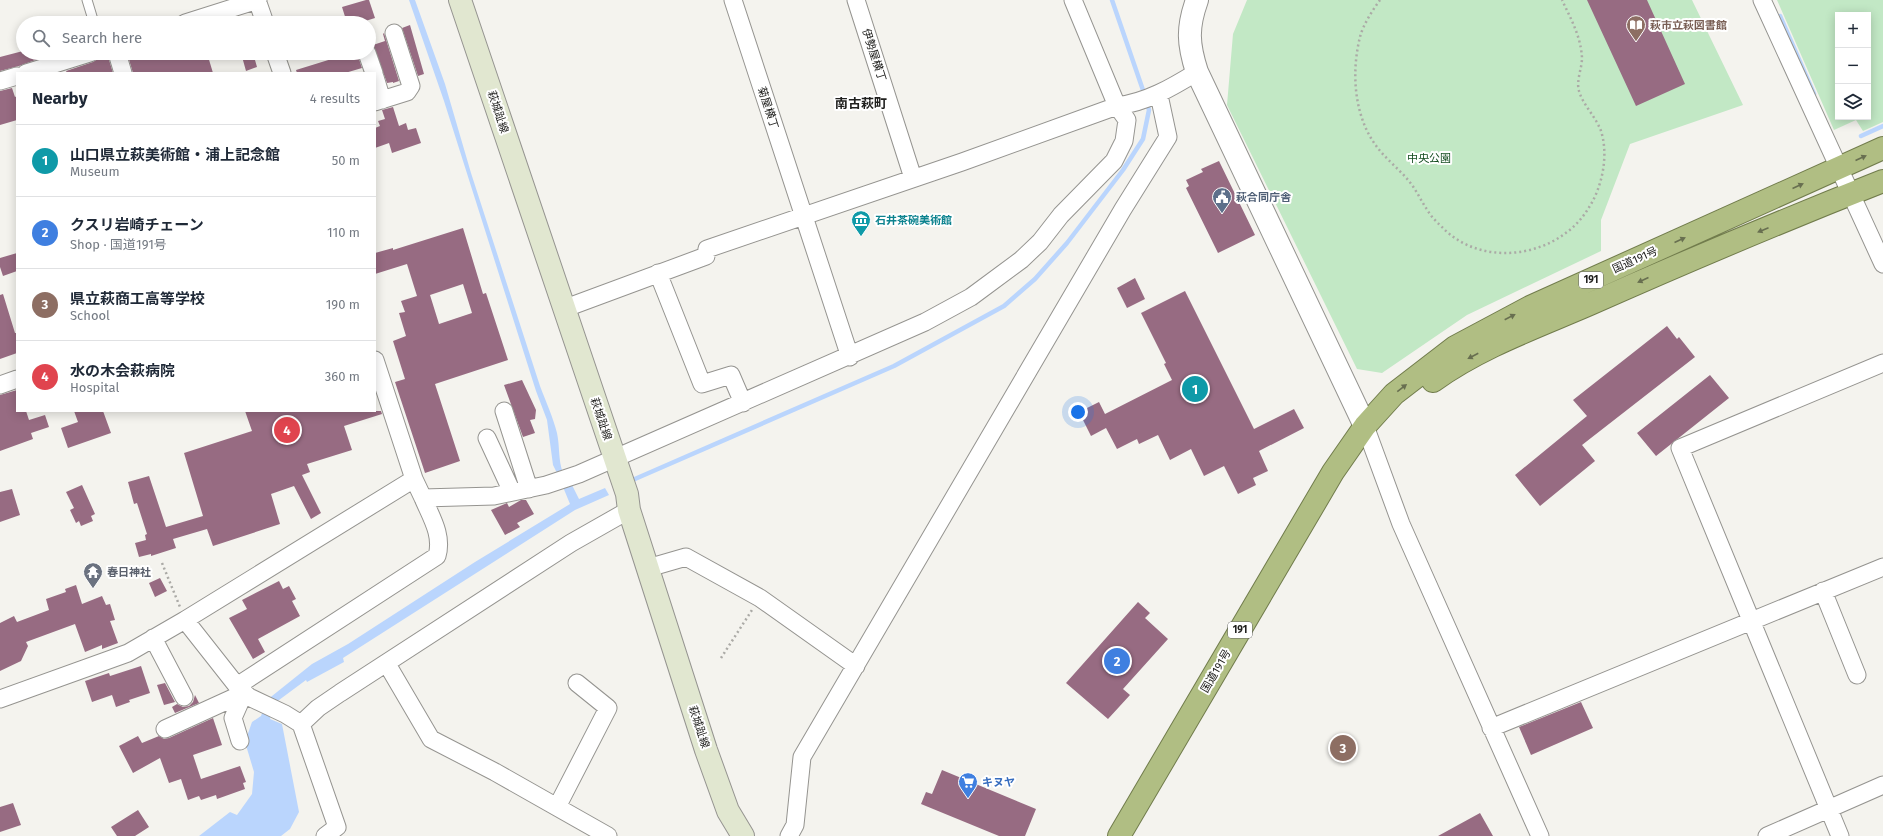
<!DOCTYPE html>
<html lang="en">
<head>
<meta charset="utf-8">
<style>
  body { margin:0; font-family:"Fira Sans","Noto Sans JP",sans-serif; background:#f6f6f7; color:#1f2937 }
  .controls { position:absolute; right:12px; top:12px; display:grid; overflow:hidden; border-radius:0px; box-shadow:0 2px 10px #0003 }
  .controls button { width:36px; height:36px; display:grid; place-items:center; padding:0; border:0; border-bottom:1px solid #e0e1e3; background:#fff; color:#1f2937; font:20px sans-serif }
  .you { position:absolute; left:1078px; top:412px; width:14px; height:14px; margin:-10px; border:3px solid #fff; border-radius:50%; background:#1a73e8; box-shadow:0 0 0 6px #1a73e833 }
  .badge { display:grid; place-items:center; width:26px; height:26px; border-radius:50%; background:#b45309; color:#fff; font-size:13px; font-weight:700 }
  .pin { position:absolute; translate:-50% -50%; border:2px solid #fff; box-shadow:0 1px 4px #0006 }
  .list { margin:0; padding:0; list-style:none }
  h2 { display:flex; justify-content:space-between; align-items:center; height:52px; margin:0; padding:0 16px; font-size:17px }
  h2 small { font-size:13px; font-weight:400; color:#747a83 }
  .list li { display:grid; grid-template-columns:26px 1fr auto; gap:12px; align-items:center; box-sizing:border-box; height:72px; padding:0 16px; border-top:1px solid #e0e1e3 }
  .list b { display:block; font-size:15px; white-space:nowrap }
  .list p { margin:0; font-size:13px; white-space:nowrap; color:#747a83 }
  .list em { font-size:13px; font-style:normal; color:#747a83 }
  .icon { flex:none; width:22px; height:22px; fill:none; stroke:currentColor; stroke-width:2; stroke-linecap:round; stroke-linejoin:round }
  .map { position:relative; flex:none; width:1883px; height:836px; overflow:hidden }
  .search { position:absolute; background:#fff; box-shadow:0 2px 10px #0003; left:16px; top:16px; width:360px; height:44px; display:flex; align-items:center; gap:10px; box-sizing:border-box; padding:0 14px; border-radius:22px; color:#747a83; font-size:15px }
  .panel { position:absolute; background:#fff; box-shadow:0 2px 10px #0003; left:16px; top:72px; width:360px; height:340px; border-radius:0px }
  .map>svg:first-child { display:block }
  .green { fill:#c2e8c5; fill-rule:evenodd }
  .water { fill:#bad5fd }
  .lines { fill:none; stroke-linecap:round; stroke-linejoin:round }
  .stream { stroke:#bad5fd; stroke-width:4.5 }
  .building { fill:#976b82; fill-rule:evenodd }
  .service-casing { stroke:#959490; stroke-width:11 }
  .minor-casing { stroke:#959490; stroke-width:19 }
  .tertiary-casing { stroke:#959490; stroke-width:24 }
  .secondary-casing { stroke:#959490; stroke-width:24 }
  .trunk-casing { stroke:#717c4c; stroke-width:24 }
  .path { stroke:#abaaa6; stroke-width:2.5; stroke-dasharray:2 3; stroke-linecap:butt }
  .service { stroke:#fff; stroke-width:9 }
  .minor { stroke:#fff; stroke-width:17 }
  .tertiary { stroke:#fff; stroke-width:22 }
  .secondary { stroke:#e1e7d0; stroke-width:22 }
  .trunk { stroke:#b0be83; stroke-width:22 }
  .oneway { fill:#686f50 }
  .labels { text-anchor:middle; dominant-baseline:central; stroke-width:4; stroke-linejoin:round; paint-order:stroke }
  .shield { fill:#fff; stroke:#636362; stroke-width:1 }
  .shield-label { font-size:10px; font-weight:bold; fill:#20201e }
  .education-label { font-size:11px; font-weight:bold; fill:#785e54; stroke:#fff; text-anchor:start }
  .street-label { font-size:11px; fill:#20201e; stroke:#fff }
  .park-label { font-size:11px; fill:#144c20; stroke:#fff }
  .service-label { font-size:11px; font-weight:bold; fill:#4e5e75; stroke:#fff; text-anchor:start }
  .culture-label { font-size:11px; font-weight:bold; fill:#0d838f; stroke:#fff; text-anchor:start }
  .worship-label { font-size:11px; font-weight:bold; fill:#5b616d; stroke:#fff; text-anchor:start }
  .shop-label { font-size:11px; font-weight:bold; fill:#366cbe; stroke:#fff; text-anchor:start }
  .quarter-label { font-size:13px; font-weight:bold; fill:#20201e; stroke:#fff }
</style>
</head>
<body>
<div class="map">
<svg width="1883" height="836" viewBox="0 0 1883 836">
  <rect width="100%" height="100%" fill="#f4f3ee"/>
  <!-- green -->
  <path class="green" d="M1247 0H1692L1743 105 1630 144 1601 220V251L1467 315 1382 373 1357 369 1227 105 1233 34Z
    M1777 0H1883V122L1863 131 1856 120 1834 130ZM1838 15H1868V117H1838Z"/>
  <!-- water -->
  <path class="water" d="M409 0H415L445 84 471 173 540 386C546 402 553 417 557 433 560 447 558 460 563 473L558 475 553 465 547 420 536 391 444 101Z
    M571 483 579 499 605 488 609 495 575 510 343 658 344 662 307 682 306 680 275 703 270 719 282 724 299 812 290 829 281 836H199L230 812 237 815 252 794 254 772 245 742 252 722 261 716 267 700 312 664 348 644 475 562 570 504 563 487Z"/>
  <g class="lines">
    <!-- stream -->
    <path class="stream" d="M1112 0 1145 96
      M1780 16 1814 94
      M1861 136 1883 126
      M628 482 894 366 1004 306 1035 279 1067 243 1123 170 1143 139 1149 110 1147 103"/>
  </g>
  <!-- building -->
  <path class="building" d="M366 0H369L375 18 359 23H347L342 7Z
    M1587 0H1647L1685 84 1636 106Z
    M410 25 424 74 418 76 402 28Z
    M384 33 399 81 393 83V82L387 83 373 45 385 41 383 34Z
    M23 51V53H51L52 54 19 66 0 71V57Z
    M100 53H107L113 73H67L66 71 93 62 98 59Z
    M127 53H207L213 73H133Z
    M241 53H253L257 67 246 71Z
    M351 53H357L362 68 345 73H297L296 70Z
    M12 88 15 97 17 96V120L0 125V91Z
    M393 107 399 126 406 123 408 130 416 128 421 143 392 153 389 143 375 148V128L380 126 378 121 385 119 382 110Z
    M1219 161 1255 235 1218 253 1186 188 1189 186 1186 180 1203 172 1201 169Z
    M463 228 483 294 486 293 508 360 435 384 460 461 425 473 395 382 405 379 393 341 406 336 399 313 405 312 401 301 417 296 407 264 375 274V253L393 248V250ZM463 284 472 313 439 324 430 295Z
    M17 253V271L3 276 0 267V258Z
    M1135 278 1145 299 1127 308 1117 288Z
    M1185 291 1254 429 1294 409 1304 428 1259 451 1268 471 1253 478 1256 485 1238 494 1224 466 1204 476 1191 449 1170 460 1158 435 1139 444 1137 439 1117 449 1106 428 1091 436 1079 412 1099 402 1105 414 1172 380 1164 364 1166 363 1141 313Z
    M3 294 15 333H17V353L0 359V295Z
    M1667 326 1677 339 1679 337 1695 357 1582 445 1595 461 1540 506 1515 475 1587 416 1573 400Z
    M1710 375 1729 398 1656 456 1637 433Z
    M522 380 536 410 535 419 530 420 535 433 523 437 504 385Z
    M17 390V411H26L29 420 45 415 49 427 31 433 33 439 0 451V395Z
    M74 411H103L111 433 68 448 61 428 78 422Z
    M245 411H381L382 414 344 426 352 450 307 464 310 472 302 475 321 513 311 519 294 486 271 494 280 524 213 546 207 529 173 539 176 548 151 556V554L139 557 135 543 146 540 145 535 147 534 137 503 134 504 128 482 149 476 166 527 203 516 184 453 252 431Z
    M82 485 95 514 91 516 93 521 81 526 79 521 76 523 70 510 74 508 66 492Z
    M12 489 20 515 0 522V492Z
    M521 500H526L534 514 517 523 520 527 505 535 491 510 507 503 509 507Z
    M160 578 167 591 155 597 149 583Z
    M279 581 283 589 289 586 296 599 292 601 300 616 258 639 265 652 253 659 229 618 247 609 242 600Z
    M76 585 82 604 102 596 106 605 110 604 115 620 110 621 118 643 102 649V645L85 652 75 624 26 642 28 646 21 661 0 671V623L14 616 17 622 49 610 46 599 66 592 65 589Z
    M1138 602 1150 613 1145 618 1168 639 1123 689 1130 695 1108 719 1066 683Z
    M141 666 150 693 129 700 130 702 116 707 112 695 92 702 85 681 109 673 110 676Z
    M165 683 175 702 164 705 157 685Z
    M195 695 199 703 175 713 172 707 177 704 183 707 189 706 193 702Z
    M1581 702 1593 728 1531 755 1519 727Z
    M213 718 222 745 193 755 201 779 240 766 246 782 243 783 245 789 217 799 216 795 201 800 199 796 188 800 181 779 169 783 160 758 133 773 119 746 138 736 142 743 159 736 164 739 169 738Z
    M942 770 1036 809 1025 836H999L921 804 926 792 932 794Z
    M13 803 21 825 0 832V807Z
    M138 810 149 827 135 836H117L111 827Z
    M1480 813 1493 836H1438Z"/>
  <g class="lines">
    <!-- service casing -->
    <g class="service-casing">
      <path id="service" d="M87 0 94 23"/>
    </g>
    <!-- minor casing -->
    <g class="minor-casing">
      <path id="minor" d="M257 0 265 23
        M733 0 850 357
        M856 0 913 178
        M1762 0 1883 264
        M185 23 258 0
        M117 53 123 73
        M275 53 282 73
        M367 53 374 73
        M26 73 90 53
        M375 77 382 100
        M0 81 17 76
        M375 102 407 92 411 86 394 33
        M658 273 702 384 731 375 743 403
        M563 309 706 256 707 249 962 162 1117 106C1147 102 1171 88 1197 72
        M375 360 414 479 423 498 494 496 546 485 579 474 925 322 971 297 1021 260 1040 242 1061 215 1114 161 1124 141 1127 120 1117 106 1073 0
        M0 385 17 379
        M504 411 529 489
        M1365 426 1401 524 1540 836
        M487 438 512 492
        M648 568 686 557 760 598 856 666
        M1823 591 1857 675
        M185 620 237 686 249 697 285 714 301 724 337 827 325 836
        M153 638 184 697
        M387 664 431 739 495 772 608 836
        M237 686 437 556C443 535 431 517 423 498
        M0 699 128 653 185 620 414 479
        M301 724 318 708 340 693 571 543 629 510
        M1491 728 1883 567
        M165 729 244 693
        M240 741 233 718 244 693
        M557 807 608 708 577 683
        M789 836 795 825 802 757 1123 209 1168 137 1159 95
        M1767 836 1883 785
        M1840 836 1680 448 1883 363"/>
    </g>
    <!-- tertiary casing -->
    <g class="tertiary-casing">
      <path id="tertiary" d="M1197 0C1187 28 1188 44 1197 72L1365 426"/>
    </g>
    <!-- secondary casing -->
    <g class="secondary-casing">
      <path id="secondary" d="M460 0 627 494 629 510 706 750 728 811 743 836"/>
    </g>
    <!-- trunk casing -->
    <g class="trunk-casing">
      <path id="trunk" d="M1433 381C1480 347 1537 327 1590 304 1687 261 1784 220 1883 181
        M1119 836 1333 472 1365 426 1394 394 1455 347 1530 307 1883 148"/>
    </g>
    <!-- path -->
    <path class="path" d="M1380 0C1372 11 1363 25 1360 37 1351 73 1354 117 1377 147 1386 159 1399 169 1408 180 1416 189 1421 201 1428 211 1432 218 1439 224 1445 230 1486 269 1559 256 1588 209 1602 188 1609 156 1601 131 1596 117 1583 105 1579 91 1576 81 1582 68 1582 58 1581 37 1571 19 1562 0
      M162 563 180 607
      M721 658 752 610"/>
    <!-- service -->
    <use href="#service" class="service"/>
    <!-- minor -->
    <use href="#minor" class="minor"/>
    <!-- tertiary -->
    <use href="#tertiary" class="tertiary"/>
    <!-- secondary -->
    <use href="#secondary" class="secondary"/>
    <!-- trunk -->
    <use href="#trunk" class="trunk"/>
  </g>
  <!-- one-way arrows -->
  <defs><path id="oneway-solid" d="M-6-.8H1V-3.2L6.5 0L1 3.2V.8H-6Z"/></defs>
  <g class="oneway">
    <use href="#oneway-solid" transform="translate(1861 158) rotate(-24)"/>
    <use href="#oneway-solid" transform="translate(1798 186) rotate(-24)"/>
    <use href="#oneway-solid" transform="translate(1763 230) rotate(157)"/>
    <use href="#oneway-solid" transform="translate(1680 240) rotate(-24)"/>
    <use href="#oneway-solid" transform="translate(1643 280) rotate(156)"/>
    <use href="#oneway-solid" transform="translate(1510 317) rotate(-27)"/>
    <use href="#oneway-solid" transform="translate(1473 356) rotate(152)"/>
    <use href="#oneway-solid" transform="translate(1402 388) rotate(-38)"/>
  </g>
  <!-- icons -->
  <defs>
    <g id="library-pin" transform="scale(1)"><path d="M0 17L-7.5 6A9.5 9.5 0 1 1 7.5 6Z" fill="#8d6e63" stroke="#fff"/><path d="M-6-4Q-3-5.5-.7-3.5V5Q-3 3-6 4ZM6-4Q3-5.5 .7-3.5V5Q3 3 6 4Z" fill="#fff"/></g>
    <g id="civic-pin" transform="scale(1)"><path d="M0 17L-7.5 6A9.5 9.5 0 1 1 7.5 6Z" fill="#5c6f8a" stroke="#fff"/><path d="M-.6-6.5H3V-4.5H.6V-3L4-1V1h2V6H-6V1h2V-1L-.6-3ZM-1.2 2.5V6h2.4V2.5Z" fill="#fff"/></g>
    <g id="museum-pin" transform="scale(1)"><path d="M0 17L-7.5 6A9.5 9.5 0 1 1 7.5 6Z" fill="#0f9aa8" stroke="#fff"/><path d="M0-6L6-3V-2H-6V-3ZM-5-1h2V3h-2ZM-1-1h2V3h-2ZM3-1h2V3H3ZM-6 4H6V6H-6Z" fill="#fff"/></g>
    <g id="temple-pin" transform="scale(1)"><path d="M0 17L-7.5 6A9.5 9.5 0 1 1 7.5 6Z" fill="#6b7280" stroke="#fff"/><path d="M0-6L5-2H3V0L6.5 2.5H4V6H1.5V3h-3V6H-4V2.5H-6.5L-3 0V-2H-5Z" fill="#fff"/></g>
    <g id="supermarket-pin" transform="scale(1)"><path d="M0 17L-7.5 6A9.5 9.5 0 1 1 7.5 6Z" fill="#3f7fe0" stroke="#fff"/><path d="M-6-5.5h2.5l.6 2H6L4.5 2H-2.5L-4.4-4H-6ZM-1.5 3.2a1.3 1.3 0 1 0 .1 0ZM3 3.2a1.3 1.3 0 1 0 .1 0Z" fill="#fff"/></g>
  </defs>
  <g fill-rule="evenodd">
    <use href="#library-pin" x="1636" y="25"/>
    <use href="#civic-pin" x="1222" y="197"/>
    <use href="#museum-pin" x="861" y="220"/>
    <use href="#temple-pin" x="93" y="572"/>
    <use href="#supermarket-pin" x="968" y="782"/>
  </g>
  <g class="labels">
    <!-- shield labels -->
    <g class="shield">
      <rect x="1579" y="272" width="24" height="16" rx="3"/>
      <rect x="1228" y="622" width="24" height="16" rx="3"/>
    </g>
    <g class="shield-label">
      <text x="1591" y="280">191</text>
      <text x="1240" y="630">191</text>
    </g>
    <!-- education labels -->
    <g class="education-label">
      <text x="1650" y="25">萩市立萩図書館</text>
    </g>
    <!-- street labels -->
    <g class="street-label">
      <text transform="translate(874 55) rotate(72)">伊勢屋横丁</text>
      <text transform="translate(768 108) rotate(72)">菊屋横丁</text>
      <text transform="translate(498 112) rotate(72)">萩城趾線</text>
      <text transform="translate(1635 260) rotate(-24)">国道191号</text>
      <text transform="translate(601 419) rotate(71)">萩城趾線</text>
      <text transform="translate(1216 671) rotate(-60)">国道191号</text>
      <text transform="translate(699 727) rotate(72)">萩城趾線</text>
    </g>
    <!-- park labels -->
    <g class="park-label">
      <text x="1429" y="158">中央公園</text>
    </g>
    <!-- service labels -->
    <g class="service-label">
      <text x="1236" y="197">萩合同庁舎</text>
    </g>
    <!-- culture labels -->
    <g class="culture-label">
      <text x="875" y="220">石井茶碗美術館</text>
    </g>
    <!-- worship labels -->
    <g class="worship-label">
      <text x="107" y="572">春日神社</text>
    </g>
    <!-- shop labels -->
    <g class="shop-label">
      <text x="982" y="782">キヌヤ</text>
    </g>
    <!-- quarter labels -->
    <g class="quarter-label">
      <text x="861" y="103">南古萩町</text>
    </g>
  </g>
</svg>
<div class="controls">
<button>+</button>
<button>−</button>
<button><svg class="icon" aria-label="layers" viewBox="0 0 24 24"><path d="M12 4l9 5-9 5-9-5zM3 14l9 5 9-5"/></svg></button>
</div>
<div class="you"></div>
<div class="pin badge" style="left:1195px;top:389px;background:#0f9aa8">1</div>
<div class="pin badge" style="left:1117px;top:661px;background:#3f7fe0">2</div>
<div class="pin badge" style="left:1343px;top:748px;background:#8d6e63">3</div>
<div class="pin badge" style="left:287px;top:430px;background:#e0444e">4</div>
<div class="search"><svg class="icon" aria-label="search" viewBox="0 0 24 24"><circle cx="10" cy="10" r="6"/><path d="M15 15l6 6"/></svg>Search here</div>
<section class="panel">
<h2>Nearby<small>4 results</small></h2>
<ul class="list">
<li><span class="badge" style="background:#0f9aa8">1</span><div><b>山口県立萩美術館・浦上記念館</b><p>Museum</p></div><em>50 m</em></li>
<li><span class="badge" style="background:#3f7fe0">2</span><div><b>クスリ岩崎チェーン</b><p>Shop · 国道191号</p></div><em>110 m</em></li>
<li><span class="badge" style="background:#8d6e63">3</span><div><b>県立萩商工高等学校</b><p>School</p></div><em>190 m</em></li>
<li><span class="badge" style="background:#e0444e">4</span><div><b>水の木会萩病院</b><p>Hospital</p></div><em>360 m</em></li>
</ul>
</section>
</div>
</body>
</html>
